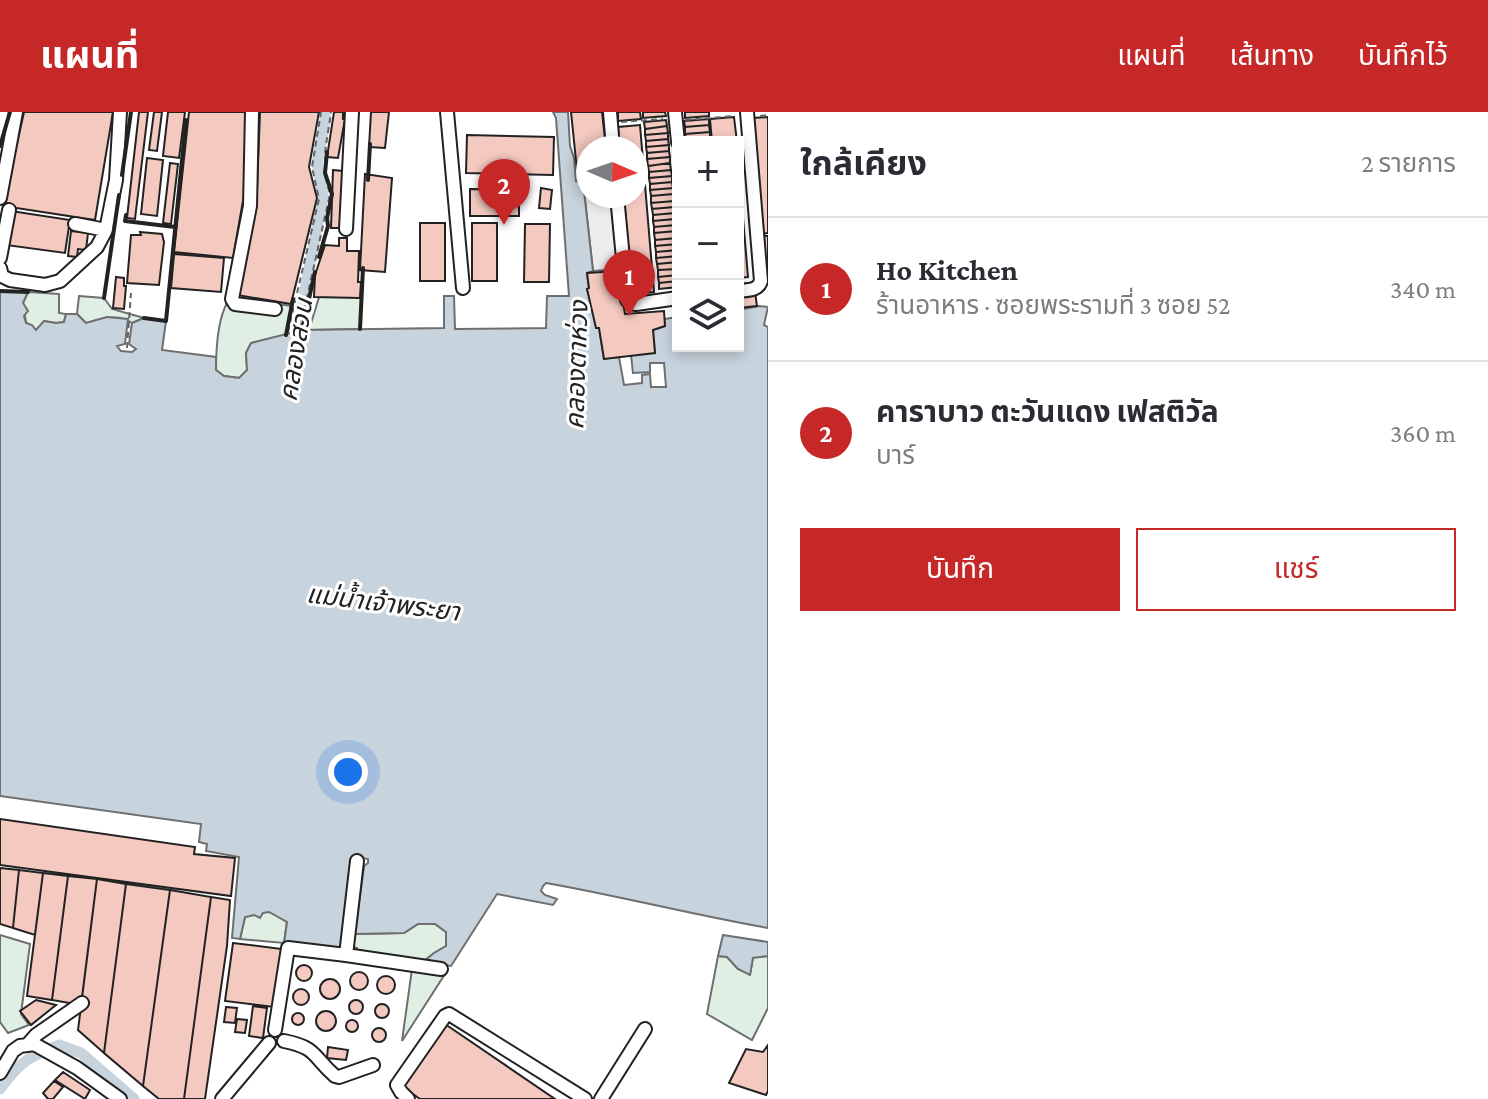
<!DOCTYPE html>
<html lang="th">
<head>
<meta charset="utf-8">
<style>
  body { margin:0; font-family:"Crimson Pro","Noto Sans Thai",serif; background:#f7f7f7; color:#2b2b33 }
  .controls { position:absolute; right:24px; top:24px; display:grid; overflow:hidden; border-radius:0px; box-shadow:0 4px 12px #0003 }
  .controls button { width:72px; height:72px; display:grid; place-items:center; padding:0; border:0; border-bottom:2px solid #e1e1e2; background:#fff; color:#2b2b33; font:40px sans-serif }
  .compass { position:absolute; left:576px; top:24px; width:72px; height:72px; border-radius:50%; background:#fff; box-shadow:0 4px 12px #0003; rotate:92deg }
  .you { position:absolute; left:348px; top:660px; width:28px; height:28px; margin:-20px; border:6px solid #fff; border-radius:50%; background:#1a73e8; box-shadow:0 0 0 12px #1a73e833 }
  .badge { display:grid; place-items:center; width:52px; height:52px; border-radius:50%; background:#c62828; color:#fff; font-size:26px; font-weight:700 }
  .pin { position:absolute; translate:-50% -66px; filter:drop-shadow(0 2px 4px #0008) }
  .pin::after { content:''; position:absolute; top:42px; width:28px; height:24px; background:inherit; clip-path:polygon(0 0,100% 0,50% 100%) }
  .list { margin:0; padding:0; list-style:none }
  h2 { display:flex; justify-content:space-between; align-items:center; height:104px; margin:0; padding:0 32px; font-size:34px }
  h2 small { font-size:26px; font-weight:400; color:#7c7c81 }
  .list li { display:grid; grid-template-columns:52px 1fr auto; gap:24px; align-items:center; box-sizing:border-box; height:144px; padding:0 32px; border-top:2px solid #e1e1e2 }
  .list b { display:block; font-size:30px; white-space:nowrap }
  .list p { margin:0; font-size:26px; white-space:nowrap; color:#7c7c81 }
  .list em { font-size:26px; font-style:normal; color:#7c7c81 }
  .actions { display:flex; gap:16px; padding:24px 32px }
  .actions a { flex:1; padding:18px 0; border:2px solid #c62828; border-radius:0px; text-align:center; font-size:28px; color:#c62828 }
  .actions .main { background:#c62828; color:#fff }
  .icon { flex:none; width:44px; height:44px; fill:none; stroke:currentColor; stroke-width:2; stroke-linecap:round; stroke-linejoin:round }
  .map { position:relative; flex:none; width:768px; height:987px; overflow:hidden }
  header { display:flex; align-items:center; gap:48px; box-sizing:border-box; height:112px; padding:0 40px; background:#c62828; color:#fff }
  header strong { font-size:38px }
  nav { display:flex; gap:44px; margin-inline-start:auto; font-size:28px }
  main { display:flex }
  aside { flex:1; background:#fff }
  .map>svg:first-child { display:block }
  .green { fill:#e0efe3; stroke:#6f6f6f; stroke-width:2 }
  .parking { fill:#ededed; stroke:#6f6f6f; stroke-width:2 }
  .water { fill:#c7d3dd; stroke:#6f6f6f; stroke-width:2 }
  .lines { fill:none; stroke-linecap:round; stroke-linejoin:round }
  .canal { stroke:#c7d3dd; stroke-width:11 }
  .building { fill:#f3c9c0; stroke:#222; stroke-width:2 }
  .minor-casing { stroke:#222; stroke-width:16 }
  .path { stroke:#646464; stroke-width:2; stroke-dasharray:6 4; stroke-linecap:butt }
  .minor { stroke:#fff; stroke-width:12 }
  .wall { stroke:#222; stroke-width:4 }
  .labels { text-anchor:middle; dominant-baseline:central; stroke-width:6; stroke-linejoin:round; paint-order:stroke }
  .water-label { font-size:26px; font-style:italic; fill:#222; stroke:#fff }
</style>
</head>
<body>
<header>
<strong>แผนที่</strong>
<nav><a>แผนที่</a><a>เส้นทาง</a><a>บันทึกไว้</a></nav>
</header>
<main>
<div class="map">
<svg width="768" height="987" viewBox="0 0 768 987">
  <rect width="100%" height="100%" fill="#fff"/>
  <!-- green -->
  <path class="green" d="M28 180 59 182V201L66 202 64 210 56 211 44 209 36 219 26 211 23 191Z
    M320 182 362 185 360 217 309 218Z
    M79 184 104 186 112 197 144 206 132 211C118 201 101 207 86 211L77 202Z
    M228 189C251 208 247 197 271 193 277 192 285 193 291 194L286 223 251 231 246 241 247 258 240 266 224 264 216 258C216 238 218 206 228 189Z
    M269 799 287 810 284 831 240 827 245 805Z
    M418 812H435L446 820V834L434 841 423 850 356 842 357 836 353 835 355 822 404 821Z
    M0 823 30 832 21 902 29 913 8 921 0 910Z
    M718 844 727 845 738 857 750 862 753 845 768 844V896L752 928 707 902Z
    M412 857 445 862 402 929Z"/>
  <!-- parking -->
  <path class="parking" d="M588 69V84H610L618 157 593 159 583 70Z"/>
  <!-- water -->
  <path class="water" d="M553 0H568L570 34 574 46 576 69 583 70 593 159 587 161 589 176 587 177 599 216 604 247 619 245 624 273 642 271V263L650 262 651 275H666L664 251H650V260L633 261 631 243 655 240 653 218 665 214 664 207 678 205V215L676 216 677 234H738V198L759 194 768 195 764 213 768 215V816C693 803 620 784 546 771L543 774 541 779 545 783 557 787 553 793 497 782 451 854 423 850 434 841 446 834V820L435 812H418L404 821 355 822 364 754 368 751V747L352 744 350 748 353 752 342 840 284 831 287 810 269 800 263 801 260 806 254 803 245 805 240 827 232 826 239 745 206 739 207 732 199 730 201 712 0 684V179L28 180 23 191 28 199 24 204 26 211 32 213 36 218 44 209 56 211 64 210 66 202H77L86 211 107 205 128 207 125 232 117 234 121 239 132 240 136 237 129 232 132 211 144 206 166 209 162 238 216 245V258L224 264 239 266 247 258 246 241 251 231 302 218 444 216V184H454L455 217 546 216 547 184H569L556 6Z
    M723 823 768 830V844L753 846 750 863 738 857 727 845 718 844Z"/>
  <g class="lines">
    <!-- canal -->
    <path class="canal" d="M295 231 323 84 317 51 325 9V0
      M0 977C21 949 27 946 59 933L81 941 134 987"/>
  </g>
  <!-- building -->
  <path class="building" d="M24 0H113L95 108 3 94Z
    M139 0H148L135 107 127 106Z
    M154 0H162L157 39 149 38Z
    M168 0H185L179 46 163 44Z
    M189 0H246L244 83 233 146 174 140Z
    M260 0H319L309 55 317 86 291 192 237 183 257 78Z
    M334 0H343V7H345L338 46 327 45Z
    M371 0H389L385 36 369 35Z
    M571 0H602L606 36H588V67L578 68Z
    M618 0H640L641 7 618 9Z
    M643 0H665L666 4 643 6Z
    M685 0H709V4L685 6Z
    M734 5 737 30H712L710 7Z
    M768 5V121L762 122 753 6Z
    M709 7V13L685 15 684 9Z
    M666 8 667 14 645 17 644 10Z
    M640 13 654 180 632 182 624 84H636V36H620L618 15Z
    M709 13 710 20 685 22V15Z
    M667 14 668 21 645 23V17Z
    M710 20V26L686 28 685 22Z
    M668 21V27L646 29 645 23Z
    M467 23 554 25 553 63 466 61Z
    M668 27 669 33 646 35V29Z
    M669 33V39L647 41 646 35Z
    M669 39 670 45 647 47V41Z
    M670 45V51L648 54 647 47Z
    M147 46 163 48 157 104 141 102Z
    M738 47 748 165 738 166Z
    M170 51 178 52 171 112 163 111Z
    M670 51 671 58 649 60 648 54Z
    M333 58 343 59 341 116H331Z
    M671 58 672 64 649 66V60Z
    M365 62 392 66 385 160 360 158Z
    M672 64V70L650 72 649 66Z
    M672 70 673 76 650 78V72Z
    M541 76 552 78 550 97 539 96Z
    M673 76V82L651 84 650 78Z
    M470 77 519 78V104H470Z
    M673 82 674 89 651 91V84Z
    M674 89V95L652 97 651 91Z
    M674 95 675 101 653 103 652 97Z
    M11 99 70 108 65 141 6 133Z
    M675 101V107L653 109V103Z
    M675 107 676 113 654 115 653 109Z
    M420 111H445V169H420Z
    M472 111H497V169H472Z
    M525 112H550L549 170H524Z
    M676 113 677 119 654 121V115Z
    M71 119 88 121 86 138 78 137 77 145 68 144Z
    M677 119V126L655 128 654 121Z
    M140 120 162 122 164 130 159 173 127 171 131 123H141Z
    M764 124H768V157L766 158Z
    M339 126H347V139H359L358 170H361L360 186 314 185 315 163 325 133 339 134Z
    M677 126 678 132 655 134V128Z
    M678 132V138L656 140 655 134Z
    M678 138V144L656 146V140Z
    M174 142 224 146 221 180 171 176Z
    M678 144V150L657 152 656 146Z
    M678 150V157L658 158 657 152Z
    M678 157V163L658 165V158Z
    M618 159 625 202 664 199 665 214 653 218 655 241 604 247 599 216H596L587 177 589 176 587 161Z
    M678 163V169L659 171 658 165Z
    M116 165 124 166V174H126L124 197 113 196Z
    M678 169V175L659 177V171Z
    M755 180 757 194 738 196V182Z
    M0 707 195 735 194 742 235 746 231 784 0 753Z
    M0 756 19 758 13 816 0 812Z
    M19 758 43 761 35 823 13 816Z
    M43 761 68 764 52 888 27 884Z
    M68 764 97 767 81 893 52 888Z
    M97 767 126 772 104 941 78 918Z
    M126 772 170 778 143 974 104 941Z
    M170 778 211 785 184 987H159L143 974Z
    M211 785 230 788 227 834 205 987H184Z
    M233 831 282 837 274 895 225 889Z
    M296 861a8 8 0 1 1 16 0a8 8 0 1 1-16 0Z
    M350 869a9 9 0 1 1 18 0a9 9 0 1 1-18 0Z
    M377 873a9 9 0 1 1 18 0a9 9 0 1 1-18 0Z
    M320 877a10 10 0 1 1 20 0a10 10 0 1 1-20 0Z
    M293 885a8 8 0 1 1 16 0a8 8 0 1 1-16 0Z
    M349 895a7 7 0 1 1 14 0a7 7 0 1 1-14 0Z
    M36 888 56 893 31 913 20 899Z
    M375 899a7 7 0 1 1 14 0a7 7 0 1 1-14 0Z
    M253 894 267 896 263 926 249 924Z
    M226 895 237 896 235 911 224 910Z
    M316 909a10 10 0 1 1 20 0a10 10 0 1 1-20 0Z
    M292 907a6 6 0 1 1 12 0a6 6 0 1 1-12 0Z
    M237 907 247 908 245 921 235 920Z
    M346 914a6 6 0 1 1 12 0a6 6 0 1 1-12 0Z
    M445 912 555 987H420L403 975Z
    M372 923a7 7 0 1 1 14 0a7 7 0 1 1-14 0Z
    M768 933V979L766 983 729 971 746 937 763 940Z
    M328 935 348 938 346 948 327 946Z
    M63 960 90 978 85 987 55 968Z
    M54 969 63 975 53 987H48L43 981Z"/>
  <g class="lines">
    <!-- minor casing -->
    <g class="minor-casing">
      <path id="minor" d="M252 0 250 94 232 187 235 192 275 197
        M447 0 463 176
        M610 0 613 36
        M675 0 678 30
        M617 84 627 188 630 191 636 192 678 186
        M0 86 16 0
        M75 112 106 118
        M346 117 352 0
        M0 146 9 98
        M0 156 2 164 10 168 45 173 60 169 97 135 106 118 116 68 120 0
        M738 179C747 178 758 179 761 169L747 0
        M346 843 441 857
        M275 918 288 836 346 843 357 749
        M284 929C318 936 312 944 335 964L339 965 373 953
        M28 932 36 923 82 891
        M0 961 13 939 20 934 34 932 77 956 120 987
        M222 987 269 931
        M408 987 401 980 397 973 445 904 449 902 585 987
        M601 987 645 917"/>
    </g>
    <!-- path -->
    <path class="path" d="M760 4 768 3
      M685 8 735 4
      M621 10 663 7
      M300 217 330 82C320 51 327 31 331 0
      M288 220 319 87 312 55 321 0
      M127 236 131 181"/>
    <!-- minor -->
    <use href="#minor" class="minor"/>
    <!-- wall -->
    <path class="wall" d="M0 34 10 0
      M122 63 131 0
      M368 68 370 32
      M126 103 125 109 175 115
      M319 145 328 114 327 106 332 82 325 61 327 40
      M0 179 28 180
      M104 186 119 83
      M144 206 166 209 186 8
      M360 217 363 156
      M302 218 315 160
      M286 223 293 187"/>
  </g>
  <g class="labels">
    <!-- water labels -->
    <g class="water-label">
      <text transform="translate(296 238) rotate(-81)">คลองสวน</text>
      <text transform="translate(577 253) rotate(-88)">คลองตาห่วง</text>
      <text transform="translate(383 491) rotate(7)">แม่น้ำเจ้าพระยา</text>
    </g>
  </g>
</svg>
<div class="controls">
<button>+</button>
<button>−</button>
<button><svg class="icon" aria-label="layers" viewBox="0 0 24 24"><path d="M12 4l9 5-9 5-9-5zM3 14l9 5 9-5"/></svg></button>
</div>
<svg class="compass" viewBox="-18 -18 36 36"><path d="M0-13l5 13h-10z" fill="#e53935"/><path d="M0 13l5-13h-10z" fill="#7c7c81"/></svg>
<div class="you"></div>
<div class="pin badge" style="left:629px;top:204px">1</div>
<div class="pin badge" style="left:504px;top:113px">2</div>
</div>
<aside>
<h2>ใกล้เคียง<small>2 รายการ</small></h2>
<ul class="list">
<li><span class="badge">1</span><div><b>Ho Kitchen</b><p>ร้านอาหาร · ซอยพระรามที่ 3 ซอย 52</p></div><em>340 m</em></li>
<li><span class="badge">2</span><div><b>คาราบาว ตะวันแดง เฟสติวัล</b><p>บาร์</p></div><em>360 m</em></li>
</ul>
<div class="actions"><a class="main">บันทึก</a><a>แชร์</a></div>
</aside>
</main>
</body>
</html>
